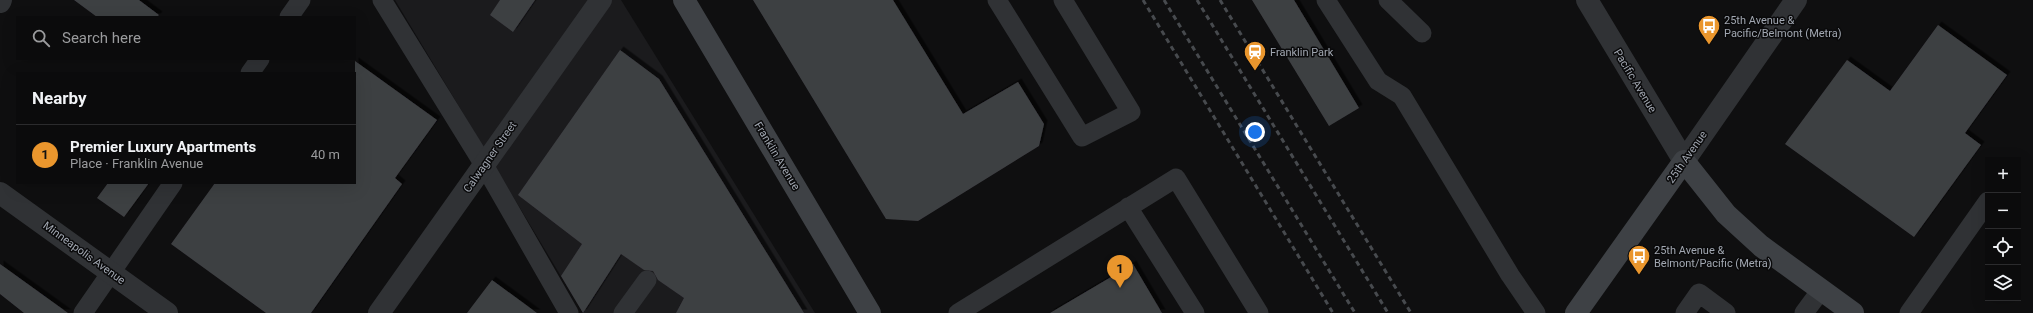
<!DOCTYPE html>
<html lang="en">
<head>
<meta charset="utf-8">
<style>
  body { margin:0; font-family:Roboto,sans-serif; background:#19191a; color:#f1f3f6 }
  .controls { position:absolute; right:12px; bottom:12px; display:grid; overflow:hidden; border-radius:0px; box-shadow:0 4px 16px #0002 }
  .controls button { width:36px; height:36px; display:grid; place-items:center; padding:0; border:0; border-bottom:1px solid #2b2b2d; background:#0b0b0c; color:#f1f3f6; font:20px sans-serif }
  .you { position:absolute; left:1255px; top:132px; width:14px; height:14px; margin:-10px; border:3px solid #fff; border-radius:50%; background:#1a73e8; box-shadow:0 0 0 6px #1a73e833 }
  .badge { display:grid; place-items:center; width:26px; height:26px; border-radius:50%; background:#ea962d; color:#111; font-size:13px; font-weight:700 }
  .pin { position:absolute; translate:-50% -33px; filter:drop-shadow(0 1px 2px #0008) }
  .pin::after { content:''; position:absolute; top:21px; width:14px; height:12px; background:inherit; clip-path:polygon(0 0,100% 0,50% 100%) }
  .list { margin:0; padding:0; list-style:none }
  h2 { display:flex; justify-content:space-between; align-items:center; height:52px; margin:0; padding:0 16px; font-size:17px }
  h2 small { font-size:13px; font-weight:400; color:#9a9b9d }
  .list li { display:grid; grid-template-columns:26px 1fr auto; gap:12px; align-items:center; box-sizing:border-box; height:60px; padding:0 16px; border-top:1px solid #2b2b2d }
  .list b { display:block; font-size:15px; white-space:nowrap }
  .list p { margin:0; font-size:13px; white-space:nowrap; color:#9a9b9d }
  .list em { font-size:13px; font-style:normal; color:#9a9b9d }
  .icon { flex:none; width:22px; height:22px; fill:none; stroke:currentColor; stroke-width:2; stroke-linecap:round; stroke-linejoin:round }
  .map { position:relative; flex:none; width:2033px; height:313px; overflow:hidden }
  .search { position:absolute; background:#0b0b0c; box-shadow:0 4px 16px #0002; left:16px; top:16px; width:340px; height:44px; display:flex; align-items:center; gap:10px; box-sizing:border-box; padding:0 14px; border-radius:0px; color:#9a9b9d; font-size:15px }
  .panel { position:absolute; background:#0b0b0c; box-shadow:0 4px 16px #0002; left:16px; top:72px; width:340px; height:112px; border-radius:0px }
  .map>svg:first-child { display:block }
  .built { fill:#1b1b1d }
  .building { fill:#3e3f43; filter:url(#shadow) }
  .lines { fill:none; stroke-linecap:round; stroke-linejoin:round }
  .service { stroke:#303235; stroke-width:19 }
  .minor { stroke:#303235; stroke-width:22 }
  .tertiary { stroke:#303235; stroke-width:22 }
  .secondary { stroke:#3e4145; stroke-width:22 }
  .rail { stroke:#474a4e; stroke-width:3; stroke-dasharray:5 4; stroke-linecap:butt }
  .labels { text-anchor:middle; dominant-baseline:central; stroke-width:3; stroke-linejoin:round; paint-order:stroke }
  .poi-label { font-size:11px; fill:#a1a7b1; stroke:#0a0a0b; text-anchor:start }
  .street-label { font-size:11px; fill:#a1a7b1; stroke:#0a0a0b }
</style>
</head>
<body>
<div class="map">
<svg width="2033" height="313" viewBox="0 0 2033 313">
  <defs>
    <filter id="shadow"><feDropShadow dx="3.5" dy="-3.5" stdDeviation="0" flood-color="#0009"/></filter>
  </defs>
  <rect width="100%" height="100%" fill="#0f0f10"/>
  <!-- built -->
  <path class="built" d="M395 0H621L815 313H583Z"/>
  <!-- building -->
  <path class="building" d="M74 0H139L159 15 157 17H97Z
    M500 0H535L513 32 490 15Z
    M753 0H893L963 114 1018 82 1044 124 1039 146 918 221 886 219Z
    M1252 0H1294L1359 108 1329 126Z
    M1938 25 2007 75 1965 133 1981 145 1914 237 1785 144 1847 60 1890 91Z
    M620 50 659 79 804 313H676L684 298 658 280 653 271 644 270 621 254 583 313 561 276 582 244 518 195Z
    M355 61 437 120 395 178 402 184 311 313H266L171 244 215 183H355Z
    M108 183H149L124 217 97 198Z
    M0 264 68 313H24L0 294Z
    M1133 264 1162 313H1050Z
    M492 280 537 313H467Z"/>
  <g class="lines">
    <!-- service -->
    <path class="service" d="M382 0 484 165 569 313
      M997 0 1082 137 1131 112 1063 0
      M1326 0 1378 81 1402 96 1510 275 1536 313
      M1388 0 1422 33
      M289 17 301 0
      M250 73 260 59
      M1128 207 1195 313
      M83 313 173 183
      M623 313 647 280
      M958 313 1176 178 1259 313
      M1685 313 1699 293 1726 313
      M1804 313 1821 290
      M1909 313 1988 201"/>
    <!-- minor -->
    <path class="minor" d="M0 2 1 0
      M0 193 167 313
      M379 313 601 0"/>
    <!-- tertiary -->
    <path class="tertiary" d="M1587 0 1684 161 1796 0"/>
    <!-- secondary -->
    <path class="secondary" d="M684 0 870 313
      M1576 313 1684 161 1726 214 1761 246 1853 313"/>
    <!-- rail -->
    <path class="rail" d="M1143 0 1333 313
      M1164 0 1355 313
      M1197 0 1388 313
      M1220 0 1411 313"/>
  </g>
  <!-- icons -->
  <defs>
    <g id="bus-pin" transform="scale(1.15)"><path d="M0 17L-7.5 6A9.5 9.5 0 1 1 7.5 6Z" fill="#ea962d" stroke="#0a0a0b"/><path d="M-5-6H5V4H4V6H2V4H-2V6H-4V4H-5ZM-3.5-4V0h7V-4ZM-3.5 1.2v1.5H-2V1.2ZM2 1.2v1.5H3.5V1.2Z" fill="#fff"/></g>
    <g id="station-pin" transform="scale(1.15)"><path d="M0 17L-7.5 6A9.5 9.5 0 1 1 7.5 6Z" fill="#ea962d" stroke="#0a0a0b"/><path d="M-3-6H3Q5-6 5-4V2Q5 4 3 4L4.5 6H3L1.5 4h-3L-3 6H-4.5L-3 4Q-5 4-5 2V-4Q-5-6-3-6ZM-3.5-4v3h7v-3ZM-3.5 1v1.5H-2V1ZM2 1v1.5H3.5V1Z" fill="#fff"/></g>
  </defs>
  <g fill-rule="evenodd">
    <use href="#bus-pin" x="1709" y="26"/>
    <use href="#station-pin" x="1255" y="52"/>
    <use href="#bus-pin" x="1639" y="256"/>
  </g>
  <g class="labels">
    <!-- poi labels -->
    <g class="poi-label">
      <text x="1724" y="20">25th Avenue &amp;<tspan x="1724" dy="13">Pacific/Belmont (Metra)</tspan></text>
      <text x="1270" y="52">Franklin Park</text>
      <text x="1654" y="250">25th Avenue &amp;<tspan x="1654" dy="13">Belmont/Pacific (Metra)</tspan></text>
    </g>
    <!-- street labels -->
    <g class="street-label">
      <text transform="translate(1635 81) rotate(59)">Pacific Avenue</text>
      <text transform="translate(777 156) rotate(59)">Franklin Avenue</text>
      <text transform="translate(490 157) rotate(-55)">Calwagner Street</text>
      <text transform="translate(1687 157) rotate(-55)">25th Avenue</text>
      <text transform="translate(84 253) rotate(36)">Minneapolis Avenue</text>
    </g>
  </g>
</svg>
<div class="controls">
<button>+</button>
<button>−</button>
<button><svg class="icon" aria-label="locate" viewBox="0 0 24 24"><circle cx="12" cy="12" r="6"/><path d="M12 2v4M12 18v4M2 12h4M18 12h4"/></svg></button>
<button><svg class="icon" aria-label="layers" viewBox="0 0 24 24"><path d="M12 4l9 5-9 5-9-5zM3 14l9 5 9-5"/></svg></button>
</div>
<div class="you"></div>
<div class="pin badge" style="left:1120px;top:288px">1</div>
<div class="search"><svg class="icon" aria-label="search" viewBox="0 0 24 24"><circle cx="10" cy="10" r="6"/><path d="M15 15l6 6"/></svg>Search here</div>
<section class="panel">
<h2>Nearby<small></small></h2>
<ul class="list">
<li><span class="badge">1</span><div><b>Premier Luxury Apartments</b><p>Place · Franklin Avenue</p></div><em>40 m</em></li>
</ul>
</section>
</div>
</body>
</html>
